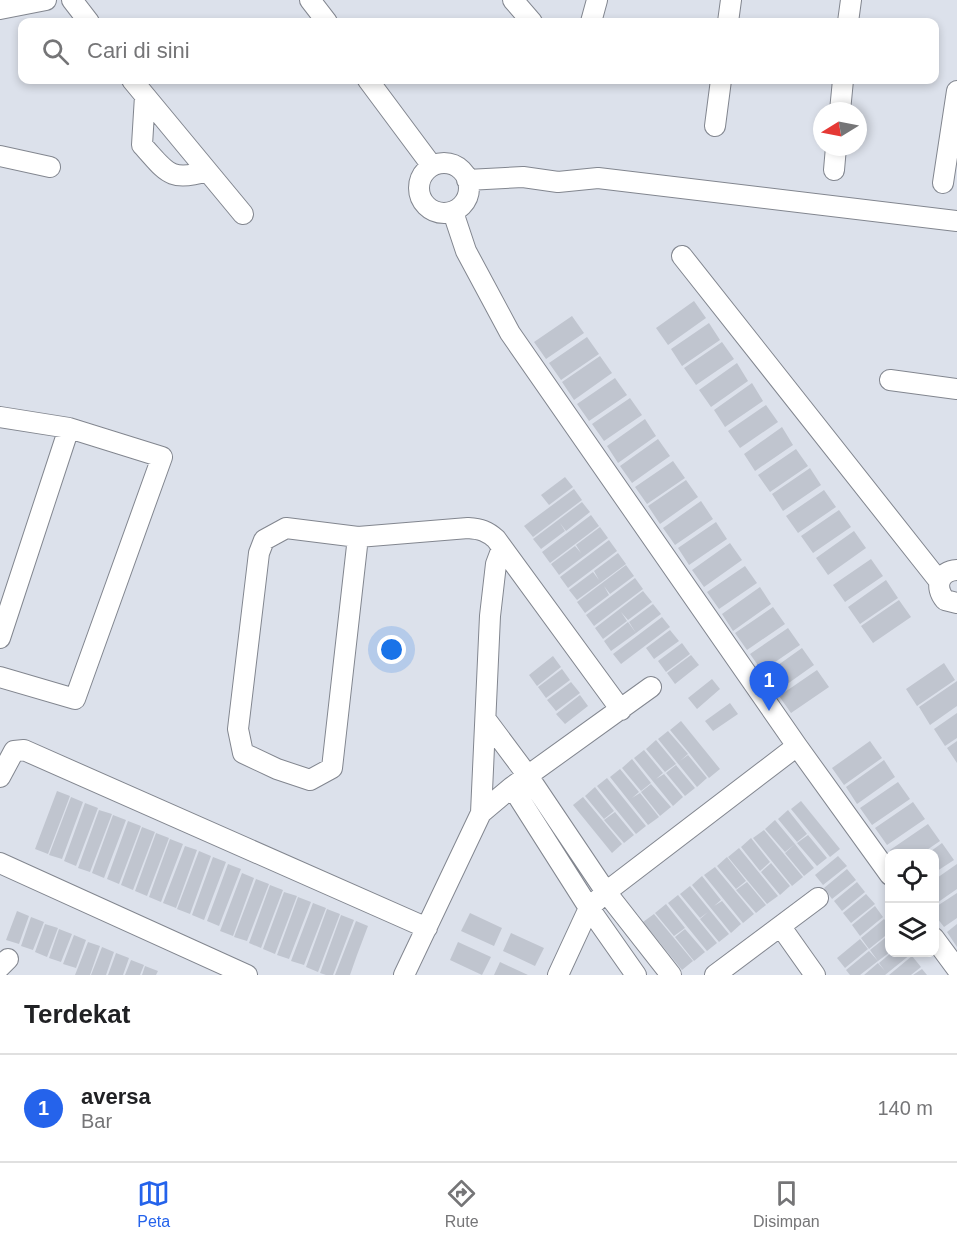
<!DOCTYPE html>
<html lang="id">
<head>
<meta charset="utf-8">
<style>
  body { margin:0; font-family:Helvetica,sans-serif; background:#f6f6f6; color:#202124 }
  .controls { position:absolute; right:18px; bottom:18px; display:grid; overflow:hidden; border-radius:12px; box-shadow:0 3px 9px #0003 }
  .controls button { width:54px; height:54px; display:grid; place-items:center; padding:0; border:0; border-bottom:2px solid #e0e0e0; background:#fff; color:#202124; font:30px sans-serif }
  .compass { position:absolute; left:813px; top:102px; width:54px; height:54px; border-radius:50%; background:#fff; box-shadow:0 3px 9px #0003; rotate:260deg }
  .you { position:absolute; left:392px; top:650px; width:21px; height:21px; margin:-15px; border:4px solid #fff; border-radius:50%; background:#1a73e8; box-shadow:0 0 0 9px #1a73e833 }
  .badge { display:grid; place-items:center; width:39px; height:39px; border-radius:50%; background:#2563eb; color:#fff; font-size:20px; font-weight:700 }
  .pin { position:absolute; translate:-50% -50px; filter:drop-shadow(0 2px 3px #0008) }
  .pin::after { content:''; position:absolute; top:32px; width:21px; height:18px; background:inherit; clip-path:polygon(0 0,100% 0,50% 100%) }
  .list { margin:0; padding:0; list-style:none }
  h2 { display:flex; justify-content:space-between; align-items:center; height:78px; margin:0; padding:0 24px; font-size:26px }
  h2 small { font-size:20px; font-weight:400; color:#757577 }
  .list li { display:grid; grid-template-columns:39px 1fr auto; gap:18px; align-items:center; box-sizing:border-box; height:108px; padding:0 24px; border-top:2px solid #e0e0e0 }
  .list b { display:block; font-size:22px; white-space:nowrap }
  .list p { margin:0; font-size:20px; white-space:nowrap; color:#757577 }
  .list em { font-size:20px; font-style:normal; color:#757577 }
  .icon { flex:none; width:33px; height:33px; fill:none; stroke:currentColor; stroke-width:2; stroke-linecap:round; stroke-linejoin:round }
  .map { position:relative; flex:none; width:957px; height:975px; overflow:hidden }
  .search { position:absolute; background:#fff; box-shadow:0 3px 9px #0003; left:18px; right:18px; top:18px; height:66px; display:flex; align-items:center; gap:15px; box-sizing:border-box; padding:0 21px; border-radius:12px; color:#757577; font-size:22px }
  .sheet { height:186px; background:#fff }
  nav { display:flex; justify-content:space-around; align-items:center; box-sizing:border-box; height:84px; border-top:2px solid #e0e0e0; background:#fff; font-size:16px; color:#757577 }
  nav a { display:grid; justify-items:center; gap:3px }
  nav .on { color:#2563eb }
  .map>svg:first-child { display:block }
  .building { fill:#c0c5cf }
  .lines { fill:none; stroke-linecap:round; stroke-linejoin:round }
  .minor-casing { stroke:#82868f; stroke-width:22 }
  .minor { stroke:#fff; stroke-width:20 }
</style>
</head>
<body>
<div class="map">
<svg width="957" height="975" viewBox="0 0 957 975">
  <rect width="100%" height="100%" fill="#dce1eb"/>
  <!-- building -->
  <path class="building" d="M694 301 706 318 668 345 656 328Z
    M572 316 584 333 546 359 534 342Z
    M709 323 720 340 682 366 671 349Z
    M587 337 599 354 561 380 549 363Z
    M722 342 734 359 696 385 684 368Z
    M600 356 612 373 574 400 562 382Z
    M737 363 748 381 711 407 699 390Z
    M615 378 627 395 589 421 577 404Z
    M752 383 763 401 725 427 714 410Z
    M630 398 642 415 604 441 592 424Z
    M766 405 778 422 740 448 728 431Z
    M645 419 656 436 618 463 607 446Z
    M782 427 793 445 755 471 744 454Z
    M658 439 670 456 632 483 620 466Z
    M796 449 808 466 770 492 758 475Z
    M673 461 685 478 647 504 635 487Z
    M810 468 821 485 783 511 772 494Z
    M565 477 573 487 549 505 541 495Z
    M686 480 698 497 660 524 648 506Z
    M574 489 582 500 533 537 524 526Z
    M824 490 836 507 798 533 786 516Z
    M701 501 713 519 675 545 663 528Z
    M582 502 590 512 566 531 560 523 565 531 541 549 533 539Z
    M839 510 851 527 813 553 801 536Z
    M591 515 599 526 550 563 542 552Z
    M716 522 727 539 689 565 678 548Z
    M600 527 608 538 559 575 551 564 575 546 581 553 576 545Z
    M854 531 866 548 828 575 816 558Z
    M609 540 617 551 568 588 560 577Z
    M730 543 742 560 704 587 692 570Z
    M618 553 626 564 577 600 569 590 593 572 599 580 594 571Z
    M871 559 883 576 845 602 833 585Z
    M626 565 634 576 610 594 604 586 609 595 585 613 577 602Z
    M745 566 757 583 719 609 707 592Z
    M635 578 643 589 594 626 586 615Z
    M886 580 898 598 860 624 848 607Z
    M760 587 771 604 733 631 722 614Z
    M643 591 652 602 628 620 621 612 627 621 603 639 595 628Z
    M899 600 911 617 873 643 861 626Z
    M653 604 661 614 636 633 629 622Z
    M773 607 785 624 747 650 735 633Z
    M662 617 670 627 621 664 613 654Z
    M628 622 636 633 611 651 604 641Z
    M788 628 800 645 762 671 750 654Z
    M670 630 679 641 654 659 646 648Z
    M682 643 690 654 666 672 658 661Z
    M802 648 814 665 776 692 764 675Z
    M691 655 699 665 675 684 667 673Z
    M553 656 561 667 537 686 529 675Z
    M944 663 955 680 917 706 906 689Z
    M562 669 570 680 546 698 538 687Z
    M817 670 829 687 791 713 779 696Z
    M712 679 720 689 697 709 688 698Z
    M957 681V706L930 725 919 707Z
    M571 682 580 693 556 711 547 700Z
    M580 695 588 706 565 724 556 714Z
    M730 703 738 714 713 731 705 721Z
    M957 713V738L945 746 934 729Z
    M681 721 720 769 709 778 690 754 698 748 690 754 670 730Z
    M668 731 688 754 680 761 688 755 707 778 697 787 658 739Z
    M656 740 676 764 665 772 646 749Z
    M870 741 882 758 844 785 832 768Z
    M957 741V763L947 748Z
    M644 750 663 773 656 779 664 774 683 797 673 806 634 758Z
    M632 759 651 783 641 791 622 768Z
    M884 760 895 777 857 804 846 787Z
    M676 765 695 788 685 796 666 773Z
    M620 769 639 792 632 798 640 793 659 817 648 825 610 777Z
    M607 778 646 826 636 834 597 786Z
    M898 782 910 799 872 825 860 808Z
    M651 784 671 807 660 816 641 792Z
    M595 787 614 811 604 819 585 796Z
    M57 791 70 796 48 854 35 849Z
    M71 797 83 802 62 859 49 855Z
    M583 797 622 844 612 853 573 805Z
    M801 801 840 849 830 857 791 809Z
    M913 802 925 819 887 845 875 828Z
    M85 803 98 808 76 866 64 861Z
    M99 810 112 814 90 872 78 868Z
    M788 810 807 834 797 842 778 819Z
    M615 812 634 835 624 843 604 820Z
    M113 815 126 820 104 878 92 873Z
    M775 820 795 844 785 852 765 829Z
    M128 821 141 826 119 884 107 879Z
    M928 824 940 841 921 854H892L890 850Z
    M142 827 155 832 133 890 121 885Z
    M764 830 803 877 792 886 753 838Z
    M156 833 169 838 147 896 135 891Z
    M808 835 827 858 817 866 797 843Z
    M751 838 770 862 760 871 741 847Z
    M170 839 183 844 161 902 149 897Z
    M942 843 954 860 934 873V854H927Z
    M795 844 814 868 804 876 785 853Z
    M185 846 197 850 176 908 163 903Z
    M739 848 778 896 767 904 728 857Z
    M199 851 211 856 190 914 177 909Z
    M838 856 847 866 823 885 815 875Z
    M213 857 226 862 204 920 192 915Z
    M727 857 746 881 736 889 717 866Z
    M771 863 790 886 780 895 761 872Z
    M228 864 241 869 219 926 207 921Z
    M957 864V889L934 905V880Z
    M715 867 754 914 743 923 704 875Z
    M847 869 856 880 832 899 824 888Z
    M242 873 254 878 233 936 220 931Z
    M702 876 721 900 714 906 722 901 741 924 731 933 692 885Z
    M256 879 269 884 247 941 234 937Z
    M747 882 766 905 756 913 736 890Z
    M857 882 865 892 842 911 834 901Z
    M270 885 283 890 261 948 249 943Z
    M690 886 729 934 719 942 700 919 708 912 700 918 680 894Z
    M284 892 297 896 275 954 263 949Z
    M957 893V918L944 927 934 914V908Z
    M866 894 875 904 851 923 843 913Z
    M678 895 717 943 707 951 668 903Z
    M298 897 311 902 289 959 277 955Z
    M313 903 326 908 304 965 291 961Z
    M666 904 685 928 674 936 655 913Z
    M875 906 883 917 860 936 852 925Z
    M327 909 340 914 318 972 306 967Z
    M17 911 29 916 19 944 6 940Z
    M470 913 502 928 494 946 461 931Z
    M654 914 693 961 682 970 643 922Z
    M341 915 354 920 333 975H326L320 973Z
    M31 917 44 922 33 950 21 946Z
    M884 919 890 926V932L869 949 861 938Z
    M356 921 368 926 357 955 350 975H335Z
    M45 924 58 928 47 957 35 952Z
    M957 924V947L947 932Z
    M59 929 72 934 61 962 49 958Z
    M685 929 705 952 694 961 675 937Z
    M511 933 544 948 535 966 503 951Z
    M890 934V952L878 961 870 950Z
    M74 935 86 940 76 968 63 964Z
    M860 939 868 949 845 968 837 958Z
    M88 942 100 946 90 975H75Z
    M458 942 491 957 482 975 450 960Z
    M102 947 114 952 106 975H91Z
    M869 951 878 961 860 975H850L846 970Z
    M892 952H910L911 954 885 975H864L878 963 885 971 879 963Z
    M116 953 129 958 123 975H108Z
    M912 956 921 967 911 975H889Z
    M131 960 144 965 140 975H125Z
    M500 962 528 975H494Z
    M145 966 158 971 156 975H142Z
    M922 969 927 975H913Z"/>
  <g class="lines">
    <!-- minor casing -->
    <g class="minor-casing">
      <path id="minor" d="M72 0 89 22
        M310 0 327 22
        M513 0 532 22
        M0 9 46 0
        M591 22 597 0
        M728 22 731 0
        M848 22 851 0
        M132 80 243 214
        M368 80 432 166
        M145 96 142 145C166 171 169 183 207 171
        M840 111 843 80
        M715 126 721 80
        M0 156 50 167
        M419 188a25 25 0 1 1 50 0a25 25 0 1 1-50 0Z
        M834 170 836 147
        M467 180 523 177 558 182 598 178 957 221
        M943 183 957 91
        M453 212 466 251 510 333 797 746 890 875
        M682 256 939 581
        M890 380 957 389
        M0 417 69 428 162 457 75 699 0 677
        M286 528 358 537 332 768 310 780 277 769 243 753 238 729 259 553 264 540Z
        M358 537 468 528C481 529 487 531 496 539L621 710
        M957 570C939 571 934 587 945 600L957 603
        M0 638 69 428
        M487 721 528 776 606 892 671 975
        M0 777 14 751 24 750 427 928
        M512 787 589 908 636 975
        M481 813 490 616 496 564 502 548
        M0 863 247 975
        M781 927 815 975
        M934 938 957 969
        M0 967 8 959
        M404 975 481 813 512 787 651 687
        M558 975 589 908 606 892 797 746
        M715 975 818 898"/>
    </g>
    <!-- minor -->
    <use href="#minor" class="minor"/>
  </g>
</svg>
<div class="controls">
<button><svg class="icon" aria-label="locate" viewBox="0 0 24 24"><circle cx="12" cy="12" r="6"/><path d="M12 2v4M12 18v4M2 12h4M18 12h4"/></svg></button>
<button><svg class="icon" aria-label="layers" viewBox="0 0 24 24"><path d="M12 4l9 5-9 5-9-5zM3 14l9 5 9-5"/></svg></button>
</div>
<svg class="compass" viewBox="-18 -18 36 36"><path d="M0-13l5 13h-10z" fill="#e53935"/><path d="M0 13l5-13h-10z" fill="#757577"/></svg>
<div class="you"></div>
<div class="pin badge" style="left:769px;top:711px">1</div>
<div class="search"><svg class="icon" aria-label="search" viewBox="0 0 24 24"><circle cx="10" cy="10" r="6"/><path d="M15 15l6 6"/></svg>Cari di sini</div>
</div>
<section class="sheet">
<h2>Terdekat<small></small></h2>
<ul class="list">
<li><span class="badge">1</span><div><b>aversa</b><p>Bar</p></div><em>140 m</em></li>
</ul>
</section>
<nav>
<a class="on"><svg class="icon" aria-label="map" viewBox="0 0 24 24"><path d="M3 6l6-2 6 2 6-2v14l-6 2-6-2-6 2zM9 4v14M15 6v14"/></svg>Peta</a>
<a><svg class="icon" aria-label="directions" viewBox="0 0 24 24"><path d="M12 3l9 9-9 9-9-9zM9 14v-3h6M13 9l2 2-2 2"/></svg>Rute</a>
<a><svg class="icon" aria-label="saved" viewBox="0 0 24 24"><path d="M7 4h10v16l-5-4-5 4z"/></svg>Disimpan</a>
</nav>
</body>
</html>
